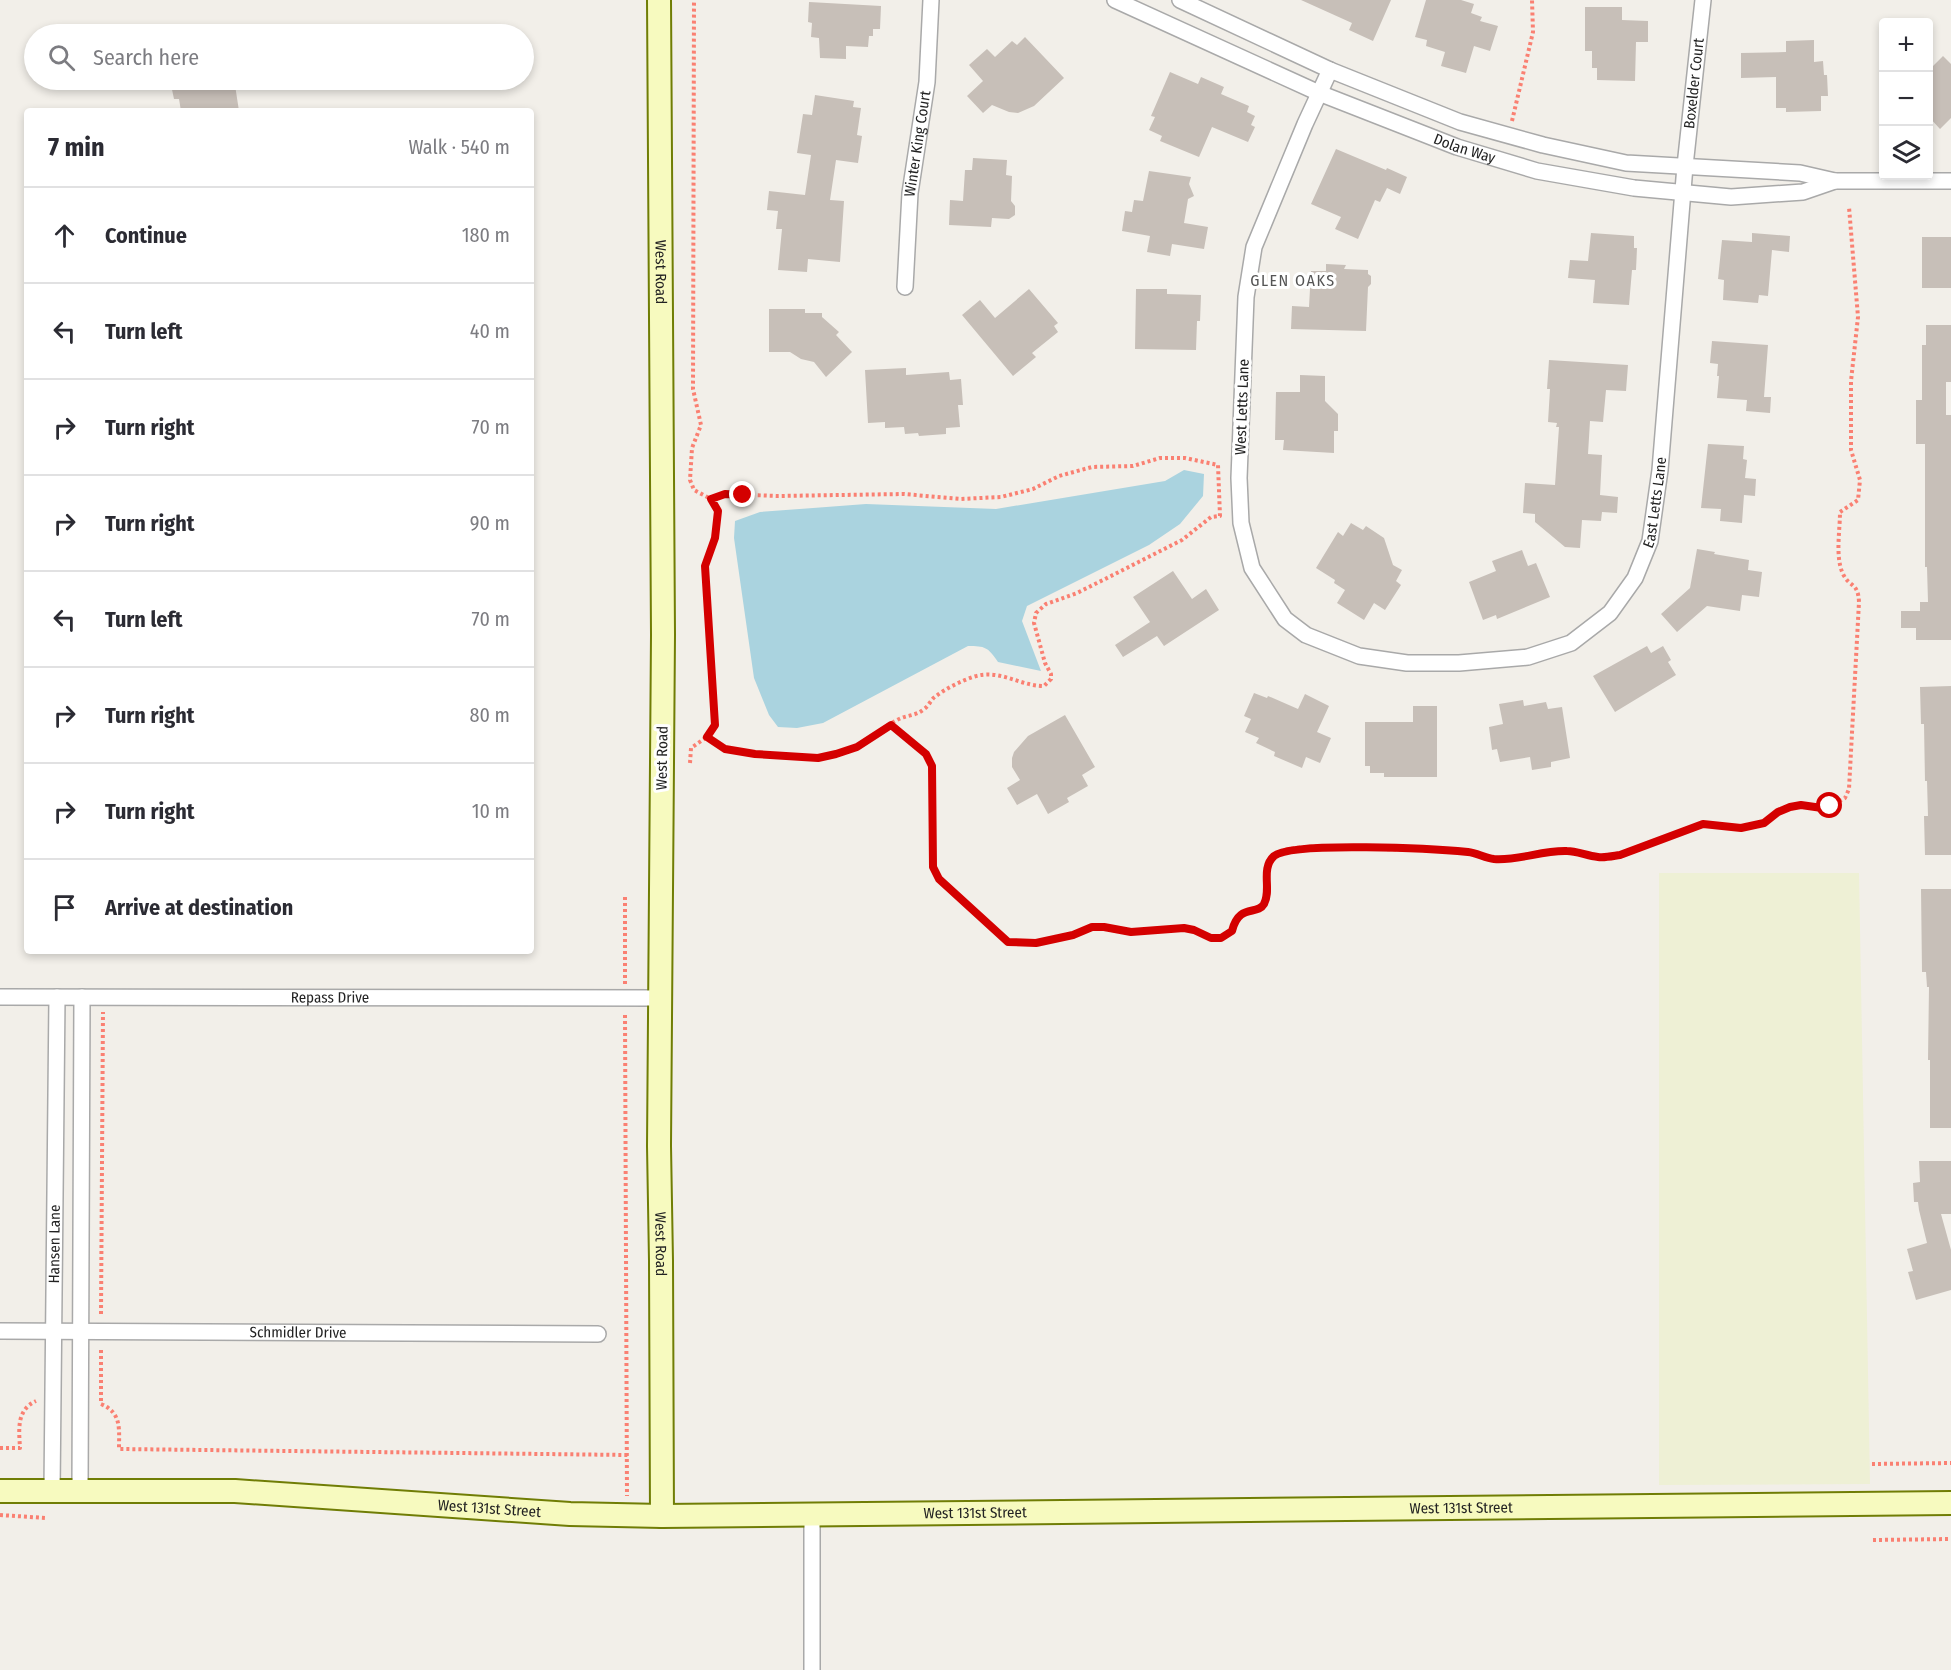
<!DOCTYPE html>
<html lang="en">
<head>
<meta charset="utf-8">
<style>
  body { margin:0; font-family:"Fira Sans Condensed",sans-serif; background:#f7f7f7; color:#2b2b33 }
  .controls { position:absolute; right:18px; top:18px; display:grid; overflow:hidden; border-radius:6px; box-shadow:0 3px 9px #0003 }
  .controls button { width:54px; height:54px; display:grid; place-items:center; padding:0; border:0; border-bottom:2px solid #e1e1e2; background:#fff; color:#2b2b33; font:30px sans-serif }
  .stop { position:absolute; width:18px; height:18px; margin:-14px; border:4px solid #d40000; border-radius:50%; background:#fff }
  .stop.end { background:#d40000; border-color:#fff; box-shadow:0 2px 6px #0008 }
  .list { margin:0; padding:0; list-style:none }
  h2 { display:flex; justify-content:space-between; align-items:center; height:78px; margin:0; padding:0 24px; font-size:26px }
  h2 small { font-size:20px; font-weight:400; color:#7c7c81 }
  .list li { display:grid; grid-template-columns:39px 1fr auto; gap:18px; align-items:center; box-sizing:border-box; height:96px; padding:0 24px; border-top:2px solid #e1e1e2 }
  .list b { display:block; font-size:22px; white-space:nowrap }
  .list em { font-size:20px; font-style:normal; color:#7c7c81 }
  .icon { flex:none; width:33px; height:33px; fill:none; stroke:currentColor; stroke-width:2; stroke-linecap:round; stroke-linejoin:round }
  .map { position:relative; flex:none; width:1951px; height:1670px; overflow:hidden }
  .search { position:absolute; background:#fff; box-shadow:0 3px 9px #0003; left:24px; top:24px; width:510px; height:66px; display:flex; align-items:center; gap:15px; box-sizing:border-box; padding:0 21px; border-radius:33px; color:#7c7c81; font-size:22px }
  .panel { position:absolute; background:#fff; box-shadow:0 3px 9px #0003; left:24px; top:108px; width:510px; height:846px; border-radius:6px }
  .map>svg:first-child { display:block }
  .farmland { fill:#eef0d5 }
  .water { fill:#aad3df }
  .building { fill:#c7bfb8 }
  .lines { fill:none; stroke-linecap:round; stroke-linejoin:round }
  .street-casing { stroke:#a9a9a9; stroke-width:18 }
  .secondary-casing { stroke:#707d05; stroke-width:26 }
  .path { stroke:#fa8072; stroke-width:4; stroke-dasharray:3 3; stroke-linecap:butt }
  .street { stroke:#fff; stroke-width:15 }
  .secondary { stroke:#f7fabf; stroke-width:22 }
  .route { stroke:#d40000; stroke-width:8 }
  .labels { text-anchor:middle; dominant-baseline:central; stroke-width:6; stroke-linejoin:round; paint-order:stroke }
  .street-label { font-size:15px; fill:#222; stroke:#fff }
  .neighbourhood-label { font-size:16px; letter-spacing:1.5px; fill:#555; stroke:#fff }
</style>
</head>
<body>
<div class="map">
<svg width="1951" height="1670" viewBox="0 0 1951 1670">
  <rect width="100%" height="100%" fill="#f2efe9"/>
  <!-- farmland -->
  <path class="farmland" d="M1659 873H1859L1870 1484 1659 1485Z"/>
  <!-- water -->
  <path class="water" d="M1184 470 1204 474 1203 496 1180 524 1149 545 1027 606 1022 621 1041 671 998 662C988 647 985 646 968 646L823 723 797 728 778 727 769 715 754 678 734 538 735 521 760 512 866 504 996 509 1165 481Z"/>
  <!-- building -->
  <path class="building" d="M1301 0H1391L1373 41 1349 30 1352 23Z
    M1426 0H1461L1474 4 1471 13 1482 17 1480 21 1498 26 1490 51 1474 46 1466 73 1441 66 1445 52 1426 46 1427 40 1415 37Z
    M809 2 881 6 880 29H873V36H869L868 47 846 46V59L820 58 819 38 811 37 812 23 808 22Z
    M1585 7H1622V20L1648 21V42H1636L1635 81 1597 80V68H1592V51H1585Z
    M1025 37 1064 78 1034 106 1018 113 1009 112 992 105 983 113 967 96 983 81 969 65 987 49 995 57 1012 41 1017 45Z
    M1814 40V62L1823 61 1824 75H1827L1828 96H1821V111L1786 112V108H1776V77L1741 78V53L1786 52V41Z
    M1943 56 1951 64V118L1940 129 1929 117V70Z
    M1170 72 1198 84 1201 77 1224 87 1221 94 1249 106 1247 112 1255 116 1251 125 1255 127 1248 142 1212 127 1199 157 1160 141 1162 136 1149 130 1155 117 1151 116Z
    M170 80H224L225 87 235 85 239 111H181L179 99H174Z
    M815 95 854 101 853 107 861 108 857 135 862 136 858 163 836 160 830 200 844 201 840 262 808 259 807 272 778 270 782 229H776L778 211 767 210 769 191 805 195 811 155 797 153 803 114 812 115Z
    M1336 149 1386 170 1387 168 1407 177 1400 194 1387 188 1380 202 1375 200 1358 239 1335 229 1341 217 1311 204Z
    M973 158 1007 160 1006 175 1012 176 1011 201 1015 206V215L1009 219 992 218 991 227 949 225 950 200 963 201 965 170H972Z
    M1149 171 1191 177 1189 184 1194 196 1188 199 1184 223 1208 227 1204 249 1172 244 1170 256 1147 252 1150 236 1122 231 1125 211 1132 212 1134 200 1143 201Z
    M1591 233 1634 236V248H1637L1636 270H1632L1629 305 1593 303 1595 280 1568 278 1570 260 1588 261Z
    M1752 233 1790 236 1789 252 1772 250 1768 296 1759 295 1758 303 1723 300 1724 280 1718 279 1722 240 1752 242Z
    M1922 237H1951V288H1922Z
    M1326 264 1346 265 1344 269 1368 270V274L1371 276V284L1368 287 1366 331 1291 329 1292 306 1309 307 1311 271H1326Z
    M1029 289 1058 323 1054 326 1058 332 1032 353 1036 357 1013 376 962 315 980 300 995 318Z
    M1136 289H1167V294L1201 295 1200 321H1197L1196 350 1135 349Z
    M769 309H805V313H822V317L839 332 836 335 852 352 826 377 814 362 801 359 790 352H769Z
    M1926 325H1951V382H1946V415H1951V640H1916V628H1901V611H1920V602H1928L1927 567H1925V444H1916V400H1922V345H1926Z
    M1712 341 1768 345 1764 397H1771L1770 413 1746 411 1747 400 1717 398 1719 376H1717L1718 364 1710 363Z
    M1549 360 1628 365 1626 391 1606 390 1603 422 1590 421 1588 454 1602 455 1600 495 1618 497 1617 513 1602 512 1601 521 1582 520 1580 548 1565 547 1535 522V514L1523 513 1525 483 1555 485 1559 427H1556L1557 423 1548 422 1550 389H1547Z
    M906 368V375L949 372 950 380 961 379 963 405H958L960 427 946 428V434L919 436 918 433 905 434 904 427 885 428V422L868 423 865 370Z
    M1300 375 1325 376V401L1338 414V431H1334V453L1283 450 1284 440H1275L1276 392H1300Z
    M1708 444 1744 446 1743 459 1747 460 1745 478 1756 479 1755 496 1744 495 1742 523 1720 521 1721 509 1701 508Z
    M1351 523 1363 530 1366 526 1384 538 1393 565 1402 570 1396 581 1401 585 1385 610 1374 603 1364 620 1337 603 1345 590 1334 583 1335 580 1316 568 1338 532 1343 536Z
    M1697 549 1715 552 1714 554 1749 560 1748 570 1762 572 1759 597 1742 595 1740 611 1707 606 1677 632 1661 614 1690 588Z
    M1522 550 1528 566 1536 563 1550 597 1497 619 1496 615 1483 620 1469 582 1496 571 1492 561Z
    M1173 571 1192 599 1206 589 1219 610 1164 646 1157 636 1123 657 1115 645 1150 622 1133 597Z
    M1647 646 1651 653 1663 646 1671 660 1668 662 1676 675 1615 712 1593 676Z
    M1951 686V855H1925L1924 816H1928L1927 781H1925L1924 724H1921L1920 687Z
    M1254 693 1267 698 1268 696 1298 709 1305 694 1329 706 1317 732 1331 738 1320 763 1306 757 1302 768 1274 756 1275 752 1256 743 1259 738 1245 732 1251 719 1244 716Z
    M1523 700 1524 706 1546 702 1548 709 1562 707 1570 758 1551 762V767L1532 770 1530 757 1500 762 1497 749 1492 750 1489 727 1503 724 1499 704Z
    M1413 706H1437V777H1384V773H1370V766H1365V722H1413Z
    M1065 715 1095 767 1082 775 1088 786 1067 798 1069 802 1048 814 1037 794 1017 805 1007 788 1020 780 1012 767V758L1014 752 1028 736Z
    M1921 889H1951V1128H1930V1060H1928L1929 987H1927L1926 972H1922Z
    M1919 1161H1951V1214H1941L1951 1250V1290L1916 1300 1908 1272 1913 1271 1907 1249 1927 1243 1919 1210 1918 1202H1914L1913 1183 1920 1182Z"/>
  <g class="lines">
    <!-- street casing -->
    <g class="street-casing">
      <g id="street">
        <path id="s1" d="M1115 0 1319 93 1457 147 1537 171 1634 188 1731 197 1803 192 1835 181"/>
        <path d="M1180 0 1330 70 1460 122 1543 145 1626 163 1800 173 1835 181H1951"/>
        <path id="s2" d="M1330 70 1305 124 1254 247 1246 297 1239 478 1241 523 1252 568 1285 619 1306 635 1359 656 1407 663H1459L1528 657 1571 643 1610 613 1635 578 1650 541 1660 470 1685 166 1703 0"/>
        <path id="s3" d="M905 287 910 193 927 82 931 0"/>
        <path id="s4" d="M0 997 660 998"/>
        <path id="s5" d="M0 1331 598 1334"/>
        <path id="s6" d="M52 1490 57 997"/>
        <path d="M80 1490 82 997"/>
        <path d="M812 1515V1670"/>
      </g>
    </g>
    <!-- secondary casing -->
    <g class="secondary-casing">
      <g id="secondary">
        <path id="s7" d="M659 0 663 635 659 1146 661 1261 662 1516"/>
        <path id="s8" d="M0 1491H235L570 1514 662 1516 1951 1503"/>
      </g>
    </g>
    <!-- path -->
    <path class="path" d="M1512 121 1533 32 1532 0
      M891 725 926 754 932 767 933 867 939 879 1008 942C1029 944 1049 941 1070 935 1078 933 1084 928 1091 927 1105 925 1118 932 1132 932 1148 932 1165 928 1182 928 1197 929 1213 945 1229 934 1236 929 1235 917 1243 912 1250 908 1259 912 1264 904 1273 887 1257 860 1282 851 1305 843 1356 848 1381 849 1410 850 1439 850 1468 852 1477 853 1485 858 1494 859 1519 861 1542 850 1567 851 1577 851 1587 856 1598 857 1605 858 1613 856 1620 855L1703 823 1741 828 1765 823 1778 812 1789 807 1801 805 1822 808 1830 806 1845 798 1849 789 1859 602C1858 582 1850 588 1843 574 1835 557 1840 531 1840 512L1858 500 1860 480 1851 450V381L1858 317 1849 207
      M707 737C728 753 745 753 771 755 800 758 830 760 857 747 873 740 884 726 899 719 907 715 916 716 924 709 929 706 931 699 936 696 947 688 961 681 973 677 999 668 1019 686 1044 686L1051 679V674L1045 663 1034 623 1036 613 1046 604 1077 593 1109 577 1182 540 1211 517 1220 516 1218 465 1185 458H1160L1133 466 1092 467 1059 476 1033 489 1001 497 960 499 904 494 777 496 725 494 711 499
      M690 763 691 748 707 737 715 725 705 566 715 538 718 511 711 499 694 490 690 480 692 448 701 425 693 389 694 0
      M625 984V897
      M625 1015 627 1496
      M101 1314 103 1012
      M101 1350V1404C122 1413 119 1429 119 1449L628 1455
      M0 1448H20C19 1430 16 1410 36 1401
      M1872 1464 1951 1463
      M0 1515 46 1518
      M1873 1540 1951 1539"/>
    <!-- street -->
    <use href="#street" class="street"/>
    <!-- secondary -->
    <use href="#secondary" class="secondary"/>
  </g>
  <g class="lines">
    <!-- route -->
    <path class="route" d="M743 495 725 494 711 499 718 511 715 538 705 566 715 725 707 737 725 749 755 754 818 758 836 754 857 747 891 725 926 754 932 766 933 867 939 879 1008 942 1036 943 1073 935 1092 927H1104L1131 932 1184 928 1194 930 1211 938H1221L1232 931C1239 903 1257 916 1264 904 1272 889 1260 869 1274 856 1292 841 1438 849 1468 852 1477 853 1485 858 1494 859 1519 861 1542 850 1567 851 1577 851 1587 856 1598 857 1605 858 1613 856 1620 855L1703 824 1741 828 1764 823 1778 812 1790 807 1801 805 1822 808 1830 806"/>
  </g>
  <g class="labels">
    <!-- street labels -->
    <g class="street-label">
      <text stroke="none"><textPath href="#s2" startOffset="1467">Boxelder Court</textPath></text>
      <text stroke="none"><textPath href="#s3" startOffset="144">Winter King Court</textPath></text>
      <text stroke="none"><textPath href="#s1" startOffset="380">Dolan Way</textPath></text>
      <text stroke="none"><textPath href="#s7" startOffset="272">West Road</textPath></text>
      <text transform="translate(1242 407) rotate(-88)">West Letts Lane</text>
      <text stroke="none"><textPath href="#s2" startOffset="1046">East Letts Lane</textPath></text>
      <text transform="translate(662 758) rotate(-89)">West Road</text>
      <text stroke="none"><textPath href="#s4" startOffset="330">Repass Drive</textPath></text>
      <text stroke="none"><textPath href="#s6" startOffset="246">Hansen Lane</textPath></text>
      <text stroke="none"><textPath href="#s7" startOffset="1244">West Road</textPath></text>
      <text stroke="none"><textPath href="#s5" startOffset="298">Schmidler Drive</textPath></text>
      <text stroke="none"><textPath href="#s8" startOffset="1462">West 131st Street</textPath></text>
      <text stroke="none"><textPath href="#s8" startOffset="490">West 131st Street</textPath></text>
      <text stroke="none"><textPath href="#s8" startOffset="976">West 131st Street</textPath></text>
    </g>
    <!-- neighbourhood labels -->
    <g class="neighbourhood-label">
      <text x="1293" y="280">GLEN OAKS</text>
    </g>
  </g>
</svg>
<div class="controls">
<button>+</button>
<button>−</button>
<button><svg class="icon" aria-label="layers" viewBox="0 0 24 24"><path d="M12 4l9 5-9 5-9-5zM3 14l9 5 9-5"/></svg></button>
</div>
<div class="stop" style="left:1830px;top:806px"></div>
<div class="stop end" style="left:743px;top:495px"></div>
<div class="search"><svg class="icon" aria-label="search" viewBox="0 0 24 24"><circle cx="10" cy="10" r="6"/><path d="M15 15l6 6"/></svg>Search here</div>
<section class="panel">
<h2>7 min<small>Walk · 540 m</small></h2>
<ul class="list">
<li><svg class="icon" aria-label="ahead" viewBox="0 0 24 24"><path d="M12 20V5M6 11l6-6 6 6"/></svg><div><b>Continue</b></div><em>180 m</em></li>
<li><svg class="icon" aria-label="left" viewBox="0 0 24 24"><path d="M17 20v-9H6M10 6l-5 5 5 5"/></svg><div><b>Turn left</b></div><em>40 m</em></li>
<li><svg class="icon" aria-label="right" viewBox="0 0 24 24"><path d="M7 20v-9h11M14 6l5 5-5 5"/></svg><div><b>Turn right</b></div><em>70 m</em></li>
<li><svg class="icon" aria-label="right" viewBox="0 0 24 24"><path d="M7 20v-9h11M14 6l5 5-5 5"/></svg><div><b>Turn right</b></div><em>90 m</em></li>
<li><svg class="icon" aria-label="left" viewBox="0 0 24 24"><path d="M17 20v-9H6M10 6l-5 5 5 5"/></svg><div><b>Turn left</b></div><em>70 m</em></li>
<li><svg class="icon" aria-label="right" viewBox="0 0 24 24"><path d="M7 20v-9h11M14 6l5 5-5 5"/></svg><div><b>Turn right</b></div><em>80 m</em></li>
<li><svg class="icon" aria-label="right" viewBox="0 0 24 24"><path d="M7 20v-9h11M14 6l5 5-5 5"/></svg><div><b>Turn right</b></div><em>10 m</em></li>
<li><svg class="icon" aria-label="arrive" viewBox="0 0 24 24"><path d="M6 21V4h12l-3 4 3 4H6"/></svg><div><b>Arrive at destination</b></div></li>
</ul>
</section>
</div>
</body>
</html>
